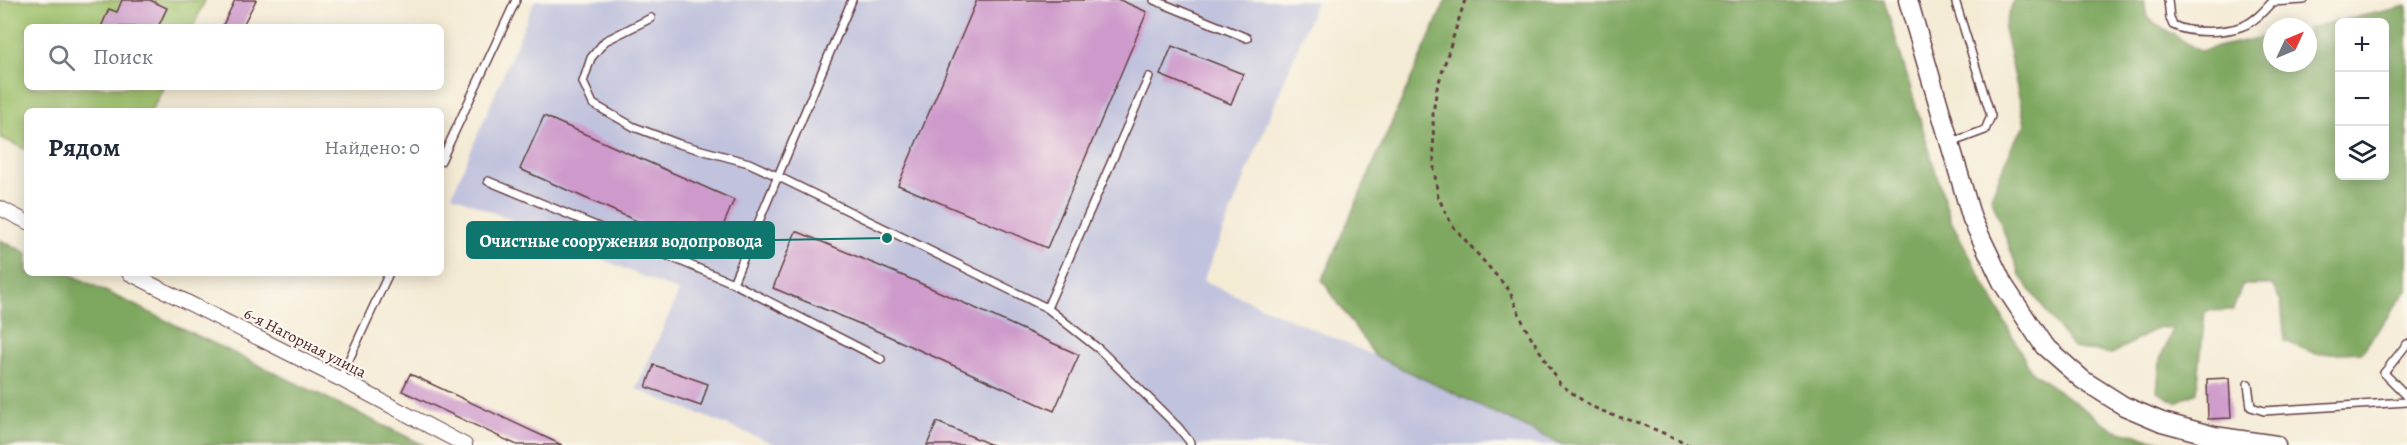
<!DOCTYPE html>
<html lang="ru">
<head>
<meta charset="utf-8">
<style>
  body { margin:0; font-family:Alegreya,serif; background:#f2f2f3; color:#1f2937 }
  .controls { position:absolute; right:18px; top:18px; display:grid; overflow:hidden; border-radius:9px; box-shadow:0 3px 15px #0003 }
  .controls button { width:54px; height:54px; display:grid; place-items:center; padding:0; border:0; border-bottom:2px solid #e0e1e3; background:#fff; color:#1f2937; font:30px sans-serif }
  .compass { position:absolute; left:2263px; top:18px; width:54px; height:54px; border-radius:50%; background:#fff; box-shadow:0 3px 15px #0003; rotate:46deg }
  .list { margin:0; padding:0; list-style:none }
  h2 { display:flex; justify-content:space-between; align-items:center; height:78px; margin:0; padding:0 24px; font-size:26px }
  h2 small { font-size:20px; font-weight:400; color:#747a83 }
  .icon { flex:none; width:33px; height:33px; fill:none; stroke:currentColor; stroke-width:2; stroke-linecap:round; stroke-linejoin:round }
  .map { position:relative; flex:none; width:2407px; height:445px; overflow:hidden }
  .search { position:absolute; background:#fff; box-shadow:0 3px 15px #0003; left:24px; top:24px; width:420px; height:66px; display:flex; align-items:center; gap:15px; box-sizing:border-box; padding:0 21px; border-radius:9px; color:#747a83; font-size:22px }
  .panel { position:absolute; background:#fff; box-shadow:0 3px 15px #0003; left:24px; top:108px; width:420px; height:168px; border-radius:9px }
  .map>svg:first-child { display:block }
  .industrial { fill:#c1c2dd }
  .green { fill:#9ec16b; stroke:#74704b; stroke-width:1.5 }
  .forest { fill:#7ea75f; stroke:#646345; stroke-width:1.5; fill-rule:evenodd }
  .building { fill:#ce9acb }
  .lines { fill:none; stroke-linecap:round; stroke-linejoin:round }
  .service-casing { stroke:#643e44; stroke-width:10 }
  .minor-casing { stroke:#643e44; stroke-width:16 }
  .tertiary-casing { stroke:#643e44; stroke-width:21 }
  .path { stroke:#643e44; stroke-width:3; stroke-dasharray:4.5 4.5; stroke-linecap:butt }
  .service { stroke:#fff; stroke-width:7 }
  .minor { stroke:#fff; stroke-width:14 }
  .tertiary { stroke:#fff; stroke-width:18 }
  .labels { text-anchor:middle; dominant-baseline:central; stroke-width:4.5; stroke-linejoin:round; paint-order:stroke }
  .street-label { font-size:16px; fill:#4a1f2b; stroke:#fbf7ec }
  .leader { fill:none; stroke:#0f766e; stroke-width:2 }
  .callout-dot { fill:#0f766e; stroke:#fbf7ec; stroke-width:2 }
  .callout { fill:#0f766e; stroke:#0f766e; stroke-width:2 }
  .callout-label { font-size:18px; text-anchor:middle; font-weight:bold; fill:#fff }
</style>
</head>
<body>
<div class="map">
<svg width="2407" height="445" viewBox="0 0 2407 445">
  <rect width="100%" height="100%" fill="#fbf7ec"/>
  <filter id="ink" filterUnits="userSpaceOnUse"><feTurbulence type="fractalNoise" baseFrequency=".0167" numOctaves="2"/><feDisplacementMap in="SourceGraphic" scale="12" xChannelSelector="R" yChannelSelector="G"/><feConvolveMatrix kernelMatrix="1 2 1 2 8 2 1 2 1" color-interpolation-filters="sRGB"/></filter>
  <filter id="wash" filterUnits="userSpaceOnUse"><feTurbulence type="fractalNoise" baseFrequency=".008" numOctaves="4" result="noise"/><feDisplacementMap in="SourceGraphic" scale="24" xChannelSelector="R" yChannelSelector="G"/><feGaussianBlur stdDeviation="1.35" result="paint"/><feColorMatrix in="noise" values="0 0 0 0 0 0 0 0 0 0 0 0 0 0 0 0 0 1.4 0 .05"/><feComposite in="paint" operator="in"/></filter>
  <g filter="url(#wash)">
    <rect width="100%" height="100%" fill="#f4ebd5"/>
    <!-- industrial -->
    <path class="industrial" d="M535 0H1317L1203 281 1375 356 1563 445H777L636 389 679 292 452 195Z"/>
    <!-- green -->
    <path class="green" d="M0 0H205L193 27H27V87H164L151 111H27V150L0 137Z"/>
    <!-- forest -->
    <path class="forest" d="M1446 0H1884L1950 219 2031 371 2112 429 2176 445H1563L1375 356 1322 280Z
      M2014 0H2144L2147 18 2199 51 2272 35V63H2308V28L2407 6V290L2362 352 2316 354 2285 341 2281 302 2272 285H2242L2233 310 2205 311 2197 392 2176 402 2157 392 2160 360 2173 329 2159 327 2112 354 2073 348 2020 276 1991 197 2013 144 2025 124 2004 28ZM2340 22H2384V176H2340Z
      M0 240 27 253V273H68L424 445H0Z"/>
    <g id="blocks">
      <!-- building -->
      <path class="building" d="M122 0H150L167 8 158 27H101L109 9 117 12Z
        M235 0H256L242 27H222Z
        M977 0H1120L1147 12 1047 248 898 185Z
        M1172 46 1243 74 1231 104 1160 75Z
        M544 116 734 200 711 254 520 169Z
        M796 231 913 280 1079 355 1054 411 877 331 773 288Z
        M654 365 708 384 701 406 646 387Z
        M410 374 562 445H517L402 391Z
        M2229 378 2231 418 2208 419 2207 379Z
        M937 422 992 445H927Z"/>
    </g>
  </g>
  <g filter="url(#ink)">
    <use href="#blocks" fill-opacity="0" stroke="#643e44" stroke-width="1.5"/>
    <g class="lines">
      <!-- service casing -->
      <g class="service-casing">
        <path id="service" d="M1154 0 1247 38
          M2168 0 2170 18 2173 25C2190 34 2225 33 2243 26 2255 21 2263 12 2272 2L2304 0
          M651 18 605 41 591 58 583 82 593 104 634 127 679 144 749 163 777 176 1047 308 1100 350 1178 427 1190 442V445
          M1950 143 1985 130 1991 116 1955 0
          M441 161 516 0
          M488 181 733 283 881 359
          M733 283 852 0
          M1047 308 1149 77
          M2407 344 2384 373 2407 396
          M340 379 389 273
          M2248 384 2251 407 2264 411 2407 402"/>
      </g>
      <!-- minor casing -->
      <g class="minor-casing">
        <path id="minor" d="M0 208 27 222
          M129 273 340 379 465 445"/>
      </g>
      <!-- tertiary casing -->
      <g class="tertiary-casing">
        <path id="tertiary" d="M1908 0 1972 219 2003 284 2044 346 2083 380 2124 406 2162 422 2214 436 2276 445"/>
      </g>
      <!-- path -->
      <path class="path" d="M1465 0 1437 88 1433 113 1434 168 1438 197 1452 225 1509 290 1525 327 1560 384 1590 406 1615 416 1640 423 1691 445"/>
      <!-- service -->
      <use href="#service" class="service"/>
      <!-- minor -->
      <use href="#minor" class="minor"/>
      <!-- tertiary -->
      <use href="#tertiary" class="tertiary"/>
    </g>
  </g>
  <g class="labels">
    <!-- street labels -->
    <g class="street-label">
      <text transform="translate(305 343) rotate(27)">6-я Нагорная улица</text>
    </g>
  </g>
  <!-- callouts -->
  <path class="leader" d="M887 238L774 240"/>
  <circle class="callout-dot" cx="887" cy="238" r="6"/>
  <rect class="callout" x="467" y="222" width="307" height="36" rx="6"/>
  <g class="callout-label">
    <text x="621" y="247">Очистные сооружения водопровода</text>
  </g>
</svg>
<div class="controls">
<button>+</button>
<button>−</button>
<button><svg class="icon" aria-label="layers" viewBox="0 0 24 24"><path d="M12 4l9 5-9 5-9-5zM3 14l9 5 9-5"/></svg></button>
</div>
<svg class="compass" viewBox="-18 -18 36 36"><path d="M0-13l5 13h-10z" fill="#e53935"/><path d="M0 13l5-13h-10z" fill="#747a83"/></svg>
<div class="search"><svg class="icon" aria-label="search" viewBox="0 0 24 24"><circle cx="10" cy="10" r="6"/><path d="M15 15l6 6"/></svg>Поиск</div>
<section class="panel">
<h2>Рядом<small>Найдено: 0</small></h2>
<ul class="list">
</ul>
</section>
</div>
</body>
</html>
